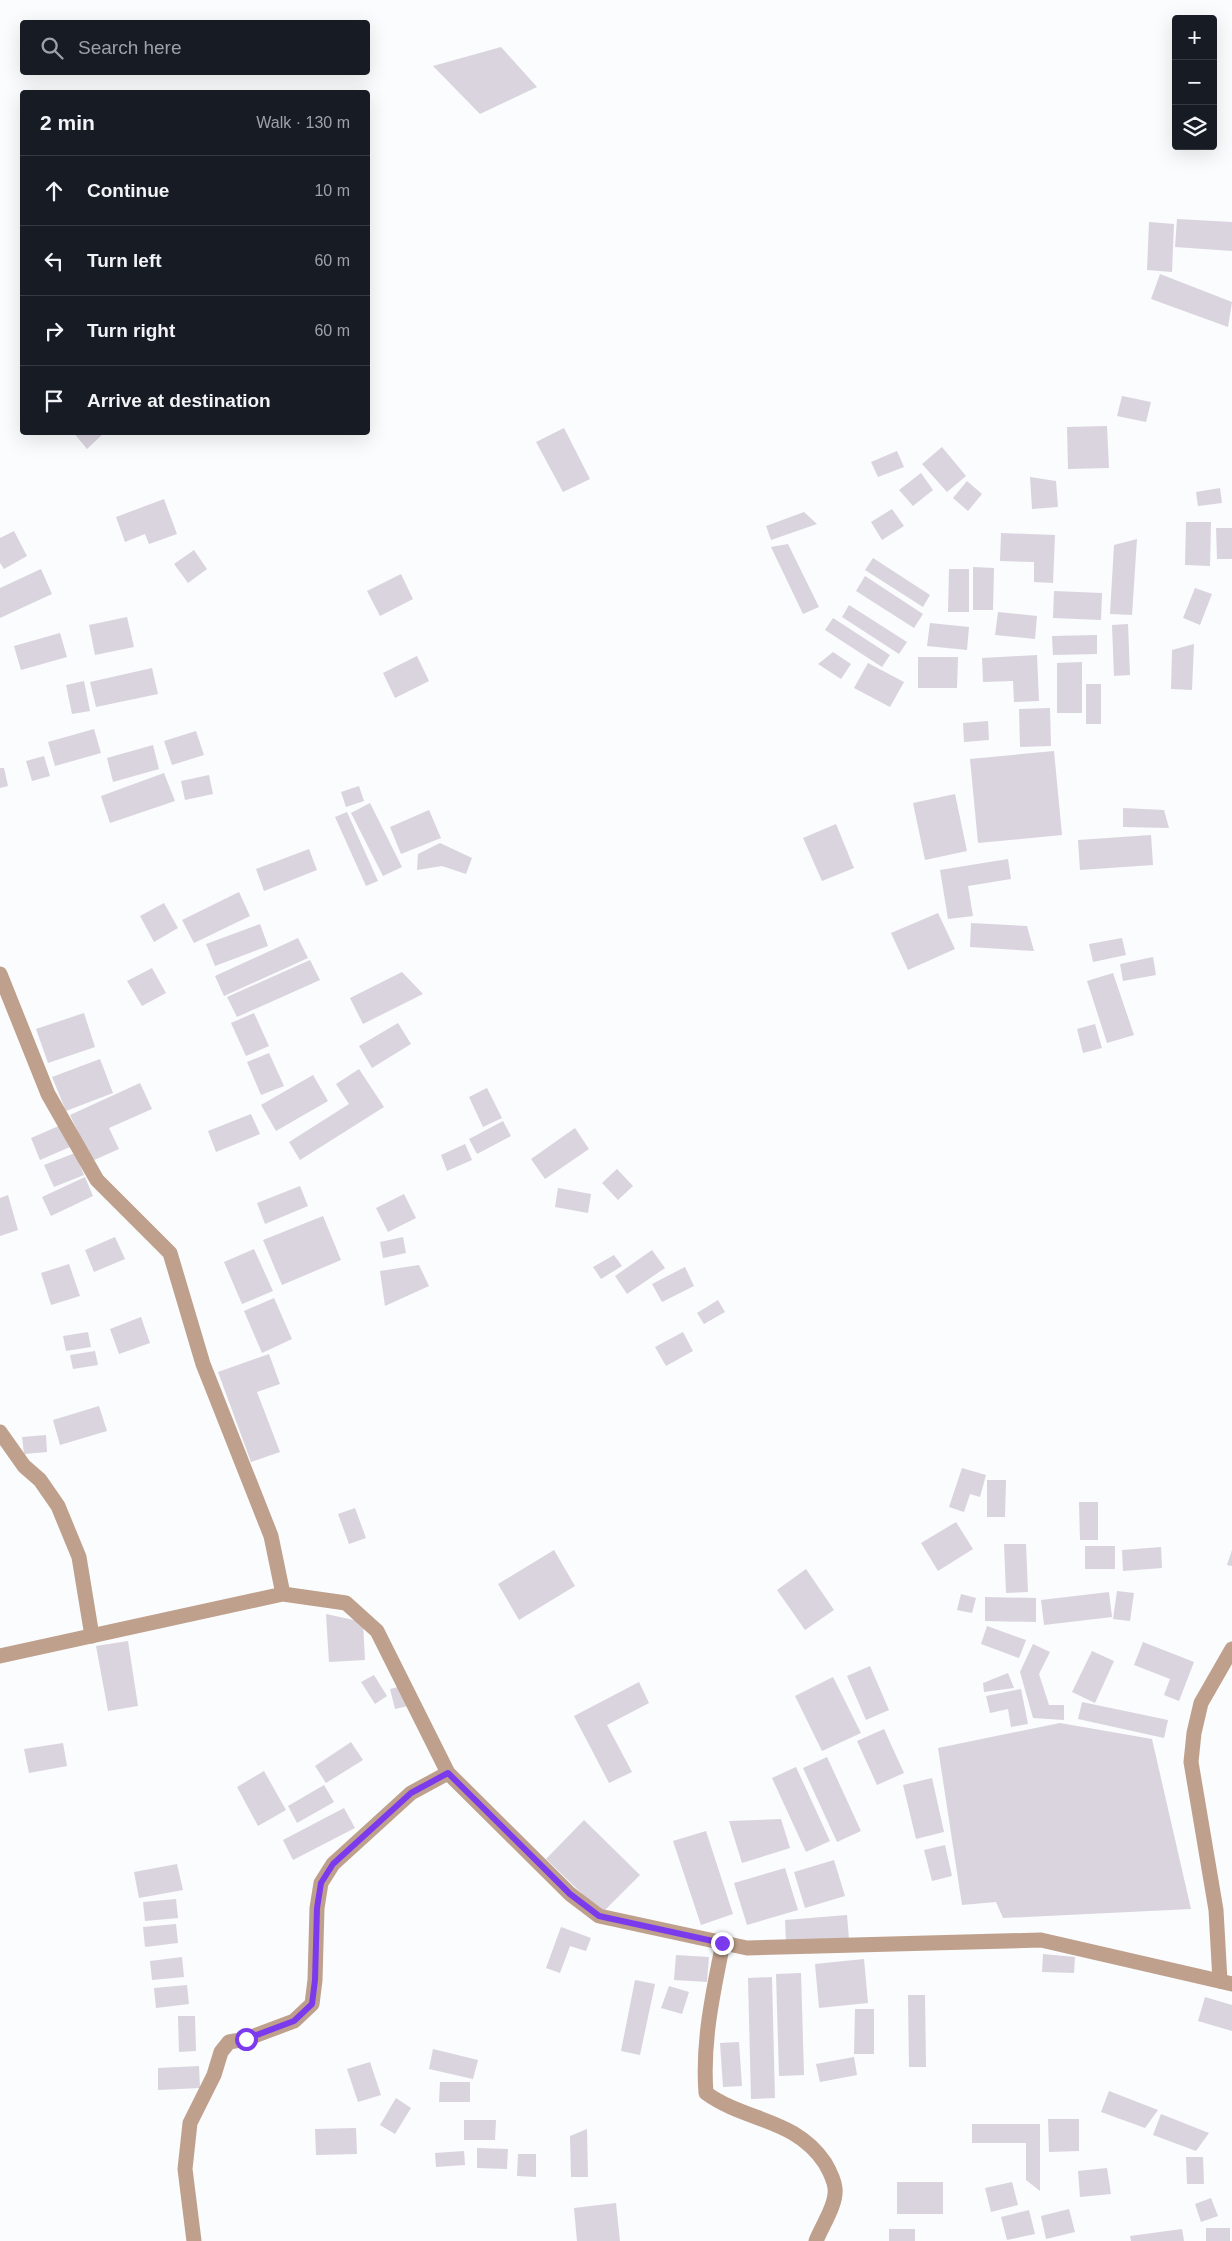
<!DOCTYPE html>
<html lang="en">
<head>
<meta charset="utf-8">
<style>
  body { margin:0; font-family:Arial,sans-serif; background:#242831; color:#f1f3f6 }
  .controls { position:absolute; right:15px; top:15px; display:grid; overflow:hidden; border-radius:5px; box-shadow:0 5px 20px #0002 }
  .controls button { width:45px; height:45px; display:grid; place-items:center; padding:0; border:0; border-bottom:1px solid #363941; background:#171b24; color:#f1f3f6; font:25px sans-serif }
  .stop { position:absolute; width:15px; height:15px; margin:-11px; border:4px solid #7c3aed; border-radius:50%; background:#fff }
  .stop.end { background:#7c3aed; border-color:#fff; box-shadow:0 1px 5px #0008 }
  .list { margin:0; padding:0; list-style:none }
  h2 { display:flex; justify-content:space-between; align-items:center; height:65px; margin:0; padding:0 20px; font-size:21px }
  h2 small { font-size:16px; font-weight:400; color:#9ea1a6 }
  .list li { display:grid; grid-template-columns:32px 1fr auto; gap:15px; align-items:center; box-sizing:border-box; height:70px; padding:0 20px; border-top:1px solid #363941 }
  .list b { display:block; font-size:19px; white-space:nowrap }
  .list em { font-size:16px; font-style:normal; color:#9ea1a6 }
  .icon { flex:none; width:28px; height:28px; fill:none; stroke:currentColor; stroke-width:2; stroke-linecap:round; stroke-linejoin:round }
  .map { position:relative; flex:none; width:1232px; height:2241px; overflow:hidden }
  .search { position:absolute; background:#171b24; box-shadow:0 5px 20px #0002; left:20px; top:20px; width:350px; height:55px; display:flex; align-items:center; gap:12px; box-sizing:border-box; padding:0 18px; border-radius:5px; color:#9ea1a6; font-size:19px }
  .panel { position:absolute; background:#171b24; box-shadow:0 5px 20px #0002; left:20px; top:90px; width:350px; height:345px; border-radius:5px }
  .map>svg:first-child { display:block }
  .building { fill:#dad4de }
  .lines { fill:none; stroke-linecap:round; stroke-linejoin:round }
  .lane { stroke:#bfa08c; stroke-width:15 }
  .street { stroke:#bfa08c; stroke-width:15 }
  .route { stroke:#7c3aed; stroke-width:6 }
</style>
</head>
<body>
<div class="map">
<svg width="1232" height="2241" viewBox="0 0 1232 2241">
  <rect width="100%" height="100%" fill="#fafcfe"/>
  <!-- building -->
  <path class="building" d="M501 47 537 87 480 114 433 66Z
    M1177 219 1232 222V251L1175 247Z
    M1149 222 1174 224 1172 272 1147 270Z
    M1160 274 1232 302 1228 327 1151 299Z
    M1122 396 1151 402 1146 422 1117 416Z
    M1107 426 1109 468 1068 469 1067 427Z
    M564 428 590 479 563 492 536 442Z
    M73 432H105L87 449Z
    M942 447 966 476 947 492 922 464Z
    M897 451 904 467 878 477 871 462Z
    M921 473 933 490 913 506 899 490Z
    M1030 477 1056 481 1058 507 1032 509Z
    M967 481 982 494 968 511 953 498Z
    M1220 488 1222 503 1198 506 1196 492Z
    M164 499 177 534 149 544 145 534 125 542 116 517Z
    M892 509 904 526 882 540 871 522Z
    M804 512 817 524 771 540 766 526Z
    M1186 522H1211L1210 566 1185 565Z
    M1216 528H1232V559H1217Z
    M14 531 27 556 4 569 0 563V538Z
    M1001 533 1055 535 1053 583 1034 582V562L1000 561Z
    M1137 539 1132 615 1110 614 1114 545Z
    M788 544 819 607 803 614 771 547Z
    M194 550 207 569 188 583 174 564Z
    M873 558 930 595 923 607 865 570Z
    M973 567 994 568 993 610H973Z
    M41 569 52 594 0 618V588Z
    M949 569H969V612H948Z
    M401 574 413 599 380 616 367 591Z
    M865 576 923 614 914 628 856 591Z
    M1195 588 1212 594 1200 625 1183 618Z
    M1054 591 1102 593 1101 620 1053 618Z
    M849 605 907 642 899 654 842 617Z
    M998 612 1037 616 1035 639 995 635Z
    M127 617 134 647 95 655 89 625Z
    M833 618 890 655 882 667 825 630Z
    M930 623 969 627 967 650 927 646Z
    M1128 624 1130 675 1114 676 1112 625Z
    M60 633 67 657 21 670 14 646Z
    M1097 635V654L1053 655 1052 636Z
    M1194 644 1192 690 1171 689 1172 650Z
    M833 652 851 664 841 679 818 664Z
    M1037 655 1039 701 1014 702 1013 681 983 682 982 658Z
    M417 656 429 681 395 698 383 673Z
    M918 657H958L957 688H918Z
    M1082 662V713H1057V663Z
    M868 663 904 682 890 707 854 688Z
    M152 668 158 694 96 707 90 682Z
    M84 681 90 711 72 714 66 685Z
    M1086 684H1101V724H1086Z
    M1050 708 1051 746 1020 747 1019 709Z
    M988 721 989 740 964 742 963 723Z
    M94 729 101 753 55 766 48 742Z
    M196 731 204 755 172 765 164 741Z
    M153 745 159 769 113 782 107 758Z
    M1054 751 1062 835 978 843 970 759Z
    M44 756 50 776 32 781 26 761Z
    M0 768H4L8 786 0 788Z
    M164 773 175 801 110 823 101 796Z
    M209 775 213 794 185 800 181 781Z
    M359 786 364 801 346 807 341 792Z
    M955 794 967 851 925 860 913 803Z
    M370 803 402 867 383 876 351 813Z
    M1123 808 1164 810 1169 828 1123 827Z
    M429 810 441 838 401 854 390 827Z
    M347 812 378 881 366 886 335 817Z
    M836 824 854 868 822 881 803 838Z
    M1151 835 1153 865 1080 870 1078 840Z
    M440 843 472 858 466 874 442 866 417 870 418 854Z
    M309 849 317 870 264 891 256 869Z
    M1008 859 1011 879 968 886 973 916 948 919 940 870Z
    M239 892 250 916 194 943 182 920Z
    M164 903 178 928 154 942 140 916Z
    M938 913 955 949 908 970 891 933Z
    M971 923 1027 926 1034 951 970 947Z
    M260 924 268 946 215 966 206 944Z
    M298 938 308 958 224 996 215 976Z
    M1122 938 1126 955 1093 962 1089 944Z
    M1153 957 1156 975 1123 981 1120 964Z
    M310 960 320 980 237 1017 227 997Z
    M152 968 166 993 142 1006 127 981Z
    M402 972 423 994 363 1024 350 998Z
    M1113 973 1134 1035 1107 1043 1087 981Z
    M84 1013 95 1047 48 1063 36 1029Z
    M254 1013 269 1046 246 1056 231 1023Z
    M398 1023 411 1044 372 1068 359 1046Z
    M1095 1024 1102 1048 1083 1053 1077 1029Z
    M269 1053 284 1086 261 1095 247 1062Z
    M100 1059 113 1093 66 1111 52 1077Z
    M359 1069 384 1107 300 1160 289 1142 349 1104 336 1084Z
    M313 1075 328 1101 276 1131 261 1105Z
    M140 1083 152 1109 109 1128 119 1149 92 1161 70 1115Z
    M487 1088 502 1118 483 1127 469 1097Z
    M251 1114 260 1134 216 1152 208 1131Z
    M503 1121 511 1136 477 1154 469 1139Z
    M61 1125 70 1147 40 1160 31 1138Z
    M575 1128 589 1149 545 1179 531 1159Z
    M465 1144 472 1160 447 1171 441 1155Z
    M75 1153 84 1175 54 1187 44 1165Z
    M617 1169 633 1186 618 1200 602 1183Z
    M85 1177 93 1196 51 1216 42 1197Z
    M300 1186 308 1206 265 1224 257 1203Z
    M558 1188 591 1194 588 1213 555 1207Z
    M404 1194 416 1218 388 1232 376 1208Z
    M8 1195 18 1230 0 1236V1198Z
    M323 1216 341 1260 282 1285 263 1240Z
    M115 1237 125 1259 94 1272 85 1250Z
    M403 1237 406 1253 383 1258 380 1242Z
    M254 1249 273 1291 242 1304 224 1262Z
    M652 1250 665 1268 627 1294 615 1276Z
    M614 1255 622 1266 601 1279 593 1267Z
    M69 1264 80 1296 51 1305 41 1273Z
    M419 1265 429 1286 385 1306 380 1271Z
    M685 1267 694 1286 662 1302 652 1284Z
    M274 1298 292 1339 262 1353 244 1311Z
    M718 1300 725 1312 704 1324 697 1313Z
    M141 1317 150 1343 119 1354 110 1329Z
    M88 1332 91 1347 66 1351 63 1336Z
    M683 1332 693 1351 666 1366 655 1347Z
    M95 1351 98 1365 73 1369 70 1355Z
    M269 1354 280 1384 257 1392 280 1452 251 1462 218 1372Z
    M99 1406 107 1431 60 1445 53 1420Z
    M46 1435 47 1452 24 1454 22 1437Z
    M962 1468 986 1475 980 1497 970 1494 964 1512 949 1507Z
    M987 1480H1006L1005 1517H987Z
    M1079 1502H1098V1540H1080Z
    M355 1508 366 1538 349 1544 338 1514Z
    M956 1522 973 1549 938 1571 921 1543Z
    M1004 1544H1026L1028 1592 1006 1593Z
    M1085 1546H1115V1569H1085Z
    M1161 1547 1162 1568 1123 1571 1122 1550Z
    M554 1550 575 1586 519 1620 498 1584Z
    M1232 1550V1566L1227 1565Z
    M806 1569 834 1610 805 1630 777 1590Z
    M1117 1591 1134 1593 1130 1621 1113 1619Z
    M1109 1592 1112 1617 1044 1625 1041 1600Z
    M961 1594 976 1598 972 1613 957 1610Z
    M985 1597 1036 1598V1622L985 1621Z
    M326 1614 363 1622 365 1660 329 1662Z
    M987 1626 1026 1640 1019 1658 981 1644Z
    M128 1641 138 1706 108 1711 96 1646Z
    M1143 1642 1194 1662 1179 1701 1164 1695 1170 1679 1134 1665Z
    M1033 1644 1050 1652 1039 1674 1049 1705H1064V1720L1033 1718 1020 1672Z
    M1092 1651 1114 1661 1095 1703 1072 1692Z
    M870 1666 889 1710 866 1720 847 1676Z
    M1008 1673 1014 1688 984 1692 983 1683Z
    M374 1675 387 1696 375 1704 361 1682Z
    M833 1677 861 1733 822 1751 795 1696Z
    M639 1682 649 1703 607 1725 632 1772 609 1783 574 1716Z
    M402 1686 408 1706 395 1709 390 1689Z
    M1021 1689 1028 1724 1011 1727 1008 1709 990 1713 986 1696Z
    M1082 1702 1168 1720 1164 1738 1078 1719Z
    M1060 1723 1152 1739 1191 1909 1003 1918 996 1902 962 1905 938 1748Z
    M884 1729 904 1773 877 1785 857 1741Z
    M351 1742 363 1760 326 1783 315 1766Z
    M63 1743 67 1766 29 1773 24 1749Z
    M827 1757 861 1831 837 1842 803 1768Z
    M796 1767 830 1841 806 1852 772 1778Z
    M264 1771 286 1810 258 1826 237 1787Z
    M932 1778 944 1832 916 1839 903 1785Z
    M324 1785 334 1802 297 1823 288 1806Z
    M344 1808 355 1828 293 1860 283 1840Z
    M781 1819 790 1848 742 1863 729 1821Z
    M584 1820 640 1875 602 1913 546 1859Z
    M706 1831 733 1914 701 1925 673 1841Z
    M945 1845 952 1876 932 1881 924 1850Z
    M834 1860 845 1896 805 1908 794 1872Z
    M177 1864 183 1890 139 1898 134 1872Z
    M785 1868 798 1910 747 1925 734 1883Z
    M176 1899 178 1918 145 1921 143 1902Z
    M847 1915 849 1939 786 1943 785 1920Z
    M176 1924 178 1943 145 1947 143 1927Z
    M561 1927 591 1938 586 1951 570 1946 560 1973 546 1968Z
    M1043 1954 1075 1957 1074 1973 1042 1972Z
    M676 1955 709 1957 707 1982 674 1980Z
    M182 1957 184 1977 152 1980 150 1961Z
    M864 1959 868 2003 819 2008 815 1964Z
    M801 1973 804 2075 779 2076 776 1974Z
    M772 1977 775 2098 751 2099 748 1978Z
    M635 1980 655 1984 640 2055 621 2051Z
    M187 1985 189 2004 156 2008 154 1988Z
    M669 1986 689 1992 682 2014 661 2008Z
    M908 1995H925L926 2067H909Z
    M1205 1997 1232 2005V2031L1198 2021Z
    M855 2009H874V2054H854Z
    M178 2016H195L196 2051 179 2052Z
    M739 2042 742 2086 723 2087 720 2043Z
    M433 2049 478 2060 473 2079 429 2069Z
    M854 2057 857 2075 820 2082 816 2064Z
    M370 2062 381 2095 358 2102 347 2069Z
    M199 2066 200 2088 158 2090V2068Z
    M440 2082H470V2102H439Z
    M1109 2091 1158 2110 1145 2128 1101 2112Z
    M396 2098 411 2108 395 2134 380 2125Z
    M1161 2114 1209 2133 1196 2151 1153 2135Z
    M1048 2119H1079V2151L1049 2152Z
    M464 2120H496L495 2140H464Z
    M972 2124H1040V2191L1026 2180V2143H972Z
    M356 2128 357 2154 316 2155 315 2129Z
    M587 2129 588 2177H571L570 2136Z
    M477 2148 508 2149 507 2169 477 2168Z
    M464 2151 465 2165 436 2167 435 2153Z
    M518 2154H536V2177L517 2176Z
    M1186 2157H1203L1204 2184H1187Z
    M1107 2168 1111 2194 1080 2197 1078 2171Z
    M897 2182H943V2214H897Z
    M1012 2182 1018 2205 991 2212 985 2188Z
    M1211 2198 1218 2216 1201 2222 1195 2204Z
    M616 2203 620 2241H577L574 2208Z
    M1069 2209 1075 2232 1046 2239 1041 2216Z
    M1029 2210 1035 2234 1007 2240 1001 2217Z
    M1206 2228H1230V2241H1206Z
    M889 2229H915V2241H889Z
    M1182 2229 1184 2241H1131L1130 2236Z"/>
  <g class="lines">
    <!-- lane -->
    <path class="lane" d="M0 1432 24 1466 40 1480 58 1506 79 1557 92 1636
      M1220 1981 1216 1910 1191 1762 1194 1733 1201 1703 1232 1649"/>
    <!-- street -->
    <path class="street" d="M0 974 48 1094 97 1180 170 1253 203 1364 271 1536 283 1594
      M0 1656 283 1594 346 1603 377 1631 448 1773 570 1894 599 1916 747 1948 1041 1940 1232 1984
      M723 1943C713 1993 702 2042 706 2093 746 2122 795 2118 825 2163 829 2170 834 2179 835 2188 837 2204 822 2226 816 2241
      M194 2241 185 2169 190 2123 214 2075 221 2052 229 2042 246 2039 294 2021 312 2004 315 1980 317 1908 321 1883 333 1864 411 1793 448 1773"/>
  </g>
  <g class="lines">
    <!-- route -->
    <path class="route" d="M246 2039 294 2021 312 2004 315 1980 317 1908 321 1883 333 1864 411 1793 448 1773 570 1894 599 1916 722 1943"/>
  </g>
</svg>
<div class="controls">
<button>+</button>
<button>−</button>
<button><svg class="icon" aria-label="layers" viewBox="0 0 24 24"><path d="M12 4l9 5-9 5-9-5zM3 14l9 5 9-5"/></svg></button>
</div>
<div class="stop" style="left:246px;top:2039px"></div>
<div class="stop end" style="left:722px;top:1943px"></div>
<div class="search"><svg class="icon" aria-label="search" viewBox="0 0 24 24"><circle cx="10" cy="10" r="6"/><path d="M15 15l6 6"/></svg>Search here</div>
<section class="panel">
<h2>2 min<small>Walk · 130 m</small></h2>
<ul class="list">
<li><svg class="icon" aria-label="ahead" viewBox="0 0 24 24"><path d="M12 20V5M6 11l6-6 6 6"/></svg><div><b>Continue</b></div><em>10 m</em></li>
<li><svg class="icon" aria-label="left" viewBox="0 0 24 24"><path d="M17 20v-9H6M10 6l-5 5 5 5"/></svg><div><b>Turn left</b></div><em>60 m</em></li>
<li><svg class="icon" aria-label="right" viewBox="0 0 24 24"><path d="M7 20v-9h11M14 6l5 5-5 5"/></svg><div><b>Turn right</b></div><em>60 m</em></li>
<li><svg class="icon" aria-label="arrive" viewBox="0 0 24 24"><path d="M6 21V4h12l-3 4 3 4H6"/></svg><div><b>Arrive at destination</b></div></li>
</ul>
</section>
</div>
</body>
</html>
